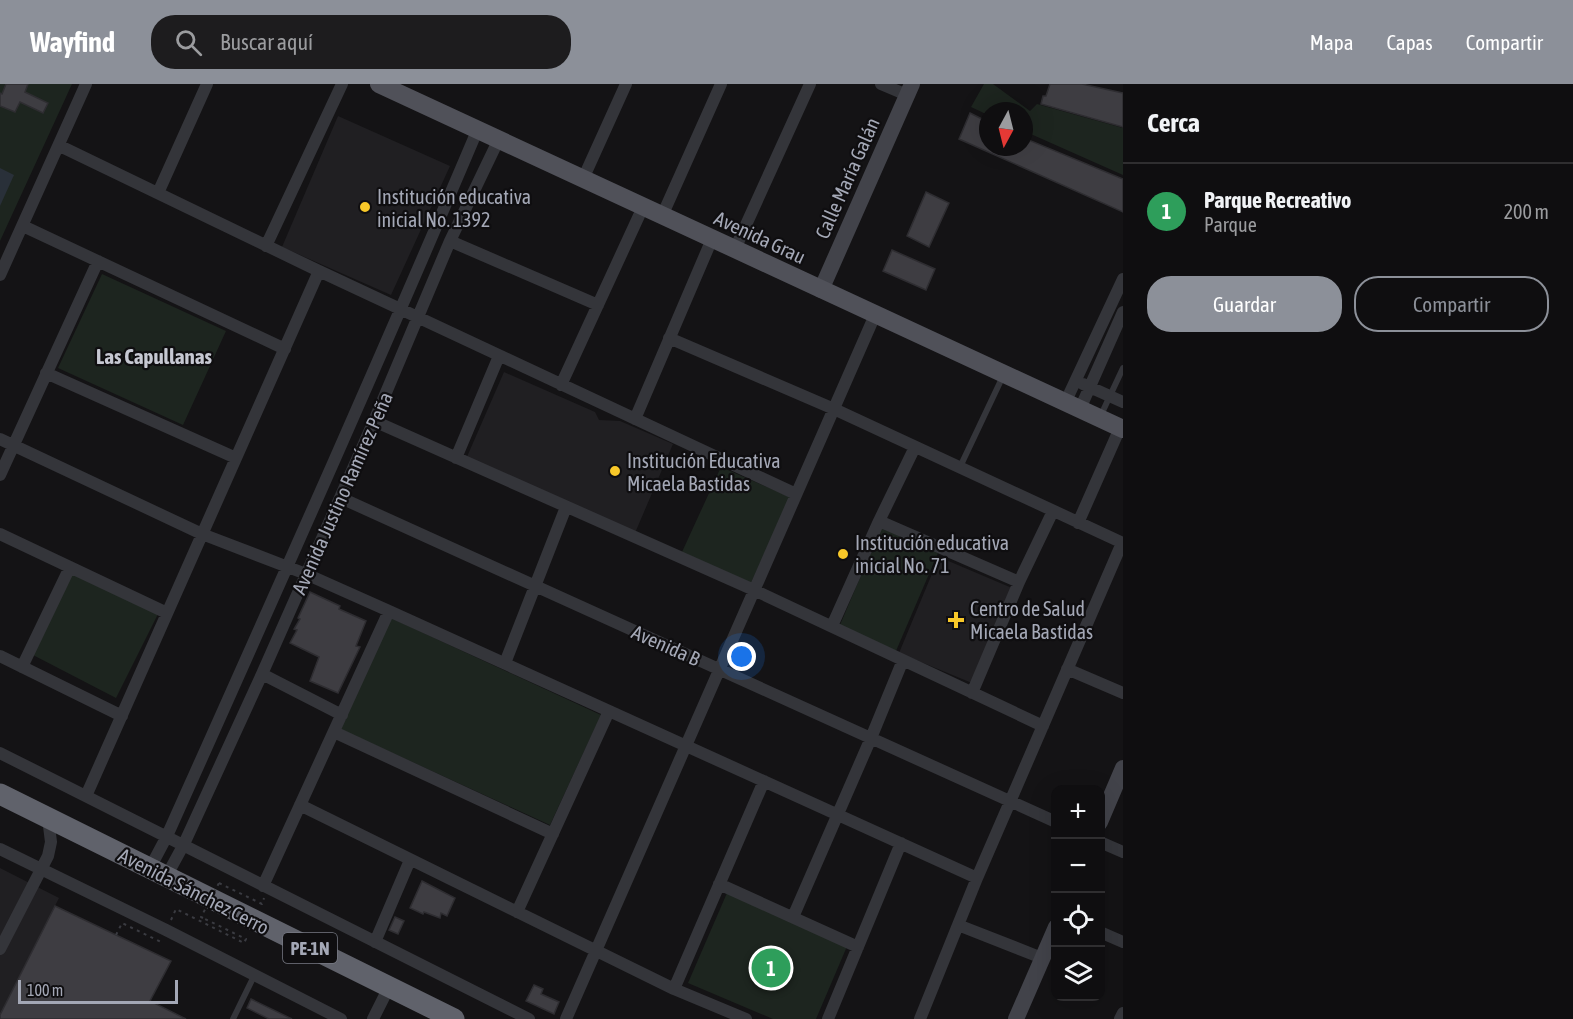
<!DOCTYPE html>
<html lang="es">
<head>
<meta charset="utf-8">
<style>
  body { margin:0; font-family:"Asap Condensed",sans-serif; background:#1d1c1e; color:#f1f3f6 }
  .controls { position:absolute; right:18px; bottom:18px; display:grid; overflow:hidden; border-radius:12px; box-shadow:0 6px 24px #0002 }
  .controls button { width:54px; height:54px; display:grid; place-items:center; padding:0; border:0; border-bottom:2px solid #2f2e30; background:#0f0e10; color:#f1f3f6; font:30px sans-serif }
  .compass { position:absolute; left:979px; top:18px; width:54px; height:54px; border-radius:50%; background:#0f0e10; box-shadow:0 6px 24px #0002; rotate:187deg }
  .scale { position:absolute; left:18px; bottom:15px; width:160px; box-sizing:border-box; padding-left:6px; border:3px solid #a4a8b6; border-top:0; font-size:16px; line-height:21px; white-space:nowrap; color:#a4a8b6; -webkit-text-stroke:4px #0f0e10; paint-order:stroke }
  .you { position:absolute; left:742px; top:573px; width:21px; height:21px; margin:-15px; border:4px solid #fff; border-radius:50%; background:#1a73e8; box-shadow:0 0 0 9px #1a73e833 }
  .badge { display:grid; place-items:center; width:39px; height:39px; border-radius:50%; background:#8c9099; color:#fff; font-size:20px; font-weight:700 }
  .pin { position:absolute; translate:-50% -50%; border:3px solid #fff; box-shadow:0 2px 6px #0006 }
  .list { margin:0; padding:0; list-style:none }
  h2 { display:flex; justify-content:space-between; align-items:center; height:78px; margin:0; padding:0 24px; font-size:26px }
  h2 small { font-size:20px; font-weight:400; color:#9b9c9f }
  .list li { display:grid; grid-template-columns:39px 1fr auto; gap:18px; align-items:center; box-sizing:border-box; height:96px; padding:0 24px; border-top:2px solid #2f2e30 }
  .list b { display:block; font-size:22px; white-space:nowrap }
  .list p { margin:0; font-size:20px; white-space:nowrap; color:#9b9c9f }
  .list em { font-size:20px; font-style:normal; color:#9b9c9f }
  .actions { display:flex; gap:12px; padding:18px 24px }
  .actions a { flex:1; padding:14px 0; border:2px solid #8c9099; border-radius:24px; text-align:center; font-size:21px; color:#8c9099 }
  .actions .main { background:#8c9099; color:#fff }
  .icon { flex:none; width:33px; height:33px; fill:none; stroke:currentColor; stroke-width:2; stroke-linecap:round; stroke-linejoin:round }
  .map { position:relative; flex:none; width:1123px; height:935px; overflow:hidden }
  header { display:flex; align-items:center; gap:36px; box-sizing:border-box; height:84px; padding:0 30px; background:#8c9099; color:#fff }
  header strong { font-size:28px }
  nav { display:flex; gap:33px; margin-inline-start:auto; font-size:21px }
  .search { width:420px; height:54px; background:#1d1c1e; display:flex; align-items:center; gap:15px; box-sizing:border-box; padding:0 21px; border-radius:24px; color:#9b9c9f; font-size:22px }
  main { display:flex }
  aside { flex:1; background:#0f0e10 }
  .map>svg:first-child { display:block }
  .built { fill:#201f22 }
  .green { fill:#1d251f }
  .water { fill:#293039 }
  .lines { fill:none; stroke-linecap:round; stroke-linejoin:round }
  .stream { stroke:#293039; stroke-width:3 }
  .building { fill:#3e3d42; stroke:#2e2d31; stroke-width:1.5 }
  .path { stroke:#3a3b41; stroke-width:2; stroke-dasharray:3 4.5; stroke-linecap:butt }
  .lane { stroke:#34353a; stroke-width:6 }
  .street { stroke:#34353a; stroke-width:12 }
  .secondary { stroke:#42434a; stroke-width:16 }
  .primary { stroke:#505159; stroke-width:18 }
  .highway { stroke:#60626b; stroke-width:21 }
  .path-bridge { stroke:#3a3b41; stroke-width:2; stroke-dasharray:3 4.5; stroke-linecap:butt }
  .poi-dot { fill:#f8c829; stroke:#0f0e10; stroke-width:2 }
  .labels { text-anchor:middle; dominant-baseline:central; stroke-width:4.5; stroke-linejoin:round; paint-order:stroke }
  .shield { fill:#0f0e10; stroke:#777a84; stroke-width:1.5 }
  .shield-label { font-size:18px; font-weight:bold; fill:#a4a8b6 }
  .street-label { font-size:20px; fill:#a4a8b6; stroke:#0f0e10 }
  .poi-label { font-size:20px; fill:#a4a8b6; stroke:#0f0e10; text-anchor:start }
  .neighbourhood-label { font-size:21px; font-weight:bold; fill:#c6c8d2; stroke:#0f0e10 }
</style>
</head>
<body>
<header>
<strong>Wayfind</strong>
<div class="search"><svg class="icon" aria-label="search" viewBox="0 0 24 24"><circle cx="10" cy="10" r="6"/><path d="M15 15l6 6"/></svg>Buscar aquí</div>
<nav><a>Mapa</a><a>Capas</a><a>Compartir</a></nav>
</header>
<main>
<div class="map">
<svg width="1123" height="935" viewBox="0 0 1123 935">
  <rect width="100%" height="100%" fill="#141315"/>
  <!-- built -->
  <path class="built" d="M338 32 450 82 391 211 282 163Z
    M504 288 595 328 599 336 620 337 673 360 635 449 466 375Z
    M939 473 1012 504 972 599 899 569Z
    M0 784 59 814 0 931Z"/>
  <!-- green -->
  <path class="green" d="M0 0H72L0 157Z
    M984 0H993L1030 27 1037 20 1123 44V91L1024 47V27H988V31L971 23Z
    M102 190 226 247 183 341 58 284Z
    M721 383 790 413 751 499 682 468Z
    M881 444 938 469 896 567 840 541Z
    M71 487 158 530 116 614 33 571Z
    M391 534 601 631 550 741 340 645Z
    M727 809 848 860 816 935H773L688 899Z"/>
  <!-- water -->
  <path class="water" d="M0 84 14 91 0 122Z"/>
  <g class="lines">
    <!-- stream -->
    <path class="stream" d="M1100 751 1105 742"/>
  </g>
  <!-- building -->
  <path class="building" d="M6 0H28L25 8 48 19 43 29 20 18 15 28 0 22V9L2 10Z
    M1050 0H1082L1123 9V43L1041 20 1043 12H1046Z
    M970 29 988 38 985 57H988V63H1006L1017 67 1018 63H1024V54L1123 95V128L959 55Z
    M926 108 949 119 929 163 907 152Z
    M892 166 935 185 926 206 883 187Z
    M310 508 340 522 339 525 366 537 356 562 360 563 338 609 310 597 319 573 290 559 297 546 294 545 300 535 298 534Z
    M422 797 455 814 447 832 441 829 440 834 424 828 423 830 410 824Z
    M55 822 171 877 150 917 186 935H0V931Z
    M395 833 404 837 398 850 389 846Z
    M534 901 543 905 541 910 559 918 554 930 526 917Z
    M251 915 292 935H269L247 924Z"/>
  <g class="lines">
    <!-- path -->
    <path class="path" d="M219 799 262 820 264 814
      M171 836 176 825 244 859 246 855 203 834
      M116 851 122 839 161 858 162 855"/>
    <!-- lane -->
    <path class="lane" d="M1101 331 1123 284
      M960 383 1003 292
      M233 935 254 892"/>
    <!-- street -->
    <path class="street" d="M881 0 907 11
      M60 62 319 187 796 410
      M583 95 626 0
      M158 109 207 0
      M662 132 721 0
      M23 142 285 265
      M450 157 598 221
      M266 162 342 0
      M735 165 810 0
      M0 191 86 0
      M669 254 834 325 1123 459
      M46 289 236 374
      M1083 300 1123 318
      M561 301 643 123
      M1065 319 1123 195
      M1080 325 1123 228
      M635 335 712 155
      M374 337 754 506 1043 642
      M0 355 202 450 306 490 389 527 977 794
      M456 374 499 272
      M0 391 98 177
      M341 414 1056 738
      M879 437 1019 498
      M1078 439 1120 344
      M0 450 167 529
      M832 542 879 437 915 363
      M0 572 122 632
      M505 579 566 423
      M22 583 70 483
      M1067 585 1123 609
      M262 590 342 631
      M972 609 1019 498 1053 427
      M334 648 553 750
      M0 669 529 935
      M86 712 319 187
      M300 721 674 905 746 935
      M1100 758 1123 768
      M0 765 166 846 341 935
      M150 784 167 752C272 517 377 283 477 47
      M166 793 184 760 262 590 374 337 450 157 498 57
      M719 800 858 863
      M263 802 389 527
      M517 828 609 627
      M793 833 871 654 903 576
      M958 841 1042 874
      M1100 848 1123 858
      M375 858 410 776
      M0 865 48 772 51 758 48 734
      M674 905 764 697
      M373 935 389 903
      M566 935 875 231
      M828 935 901 759
      M920 935 977 794 1122 459
      M1120 935 1123 929"/>
    <!-- secondary -->
    <path class="secondary" d="M821 206 912 0
      M1100 738 1123 684
      M1016 935 1056 843"/>
    <!-- primary -->
    <path class="primary" d="M379 0 1123 345"/>
    <!-- highway -->
    <path class="highway" d="M0 710 454 935"/>
    <!-- path-bridge -->
    <path class="path-bridge" d="M203 834 201 833 219 799"/>
  </g>
  <!-- markers -->
  <g class="poi-dot">
    <circle cx="365" cy="123" r="6"/>
    <circle cx="615" cy="387" r="6"/>
    <circle cx="843" cy="470" r="6"/>
    <path d="M953 527h6v6h6v6h-6v6h-6v-6h-6v-6h6z"/>
  </g>
  <g class="labels">
    <!-- shield labels -->
    <rect class="shield" x="283" y="849" width="54" height="30" rx="4.5"/>
    <g class="shield-label">
      <text x="310" y="864">PE-1N</text>
    </g>
    <!-- street labels -->
    <g class="street-label">
      <text transform="translate(847 94) rotate(-66)">Calle María Galán</text>
      <text transform="translate(760 153) rotate(25)">Avenida Grau</text>
      <text transform="translate(342 409) rotate(-66)">Avenida Justino Ramírez Peña</text>
      <text transform="translate(666 561) rotate(24)">Avenida B</text>
      <text transform="translate(194 807) rotate(27)">Avenida Sánchez Cerro</text>
    </g>
    <!-- poi labels -->
    <g class="poi-label">
      <text x="377" y="112">Institución educativa<tspan x="377" dy="23">inicial No. 1392</tspan></text>
      <text x="627" y="376">Institución Educativa<tspan x="627" dy="23">Micaela Bastidas</tspan></text>
      <text x="855" y="458">Institución educativa<tspan x="855" dy="23">inicial No. 71</tspan></text>
      <text x="970" y="524">Centro de Salud<tspan x="970" dy="23">Micaela Bastidas</tspan></text>
    </g>
    <!-- neighbourhood labels -->
    <g class="neighbourhood-label">
      <text x="154" y="272">Las Capullanas</text>
    </g>
  </g>
</svg>
<div class="controls">
<button>+</button>
<button>−</button>
<button><svg class="icon" aria-label="locate" viewBox="0 0 24 24"><circle cx="12" cy="12" r="6"/><path d="M12 2v4M12 18v4M2 12h4M18 12h4"/></svg></button>
<button><svg class="icon" aria-label="layers" viewBox="0 0 24 24"><path d="M12 4l9 5-9 5-9-5zM3 14l9 5 9-5"/></svg></button>
</div>
<svg class="compass" viewBox="-18 -18 36 36"><path d="M0-13l5 13h-10z" fill="#e53935"/><path d="M0 13l5-13h-10z" fill="#9b9c9f"/></svg>
<div class="scale">100 m</div>
<div class="you"></div>
<div class="pin badge" style="left:771px;top:884px;background:#2e9e5b">1</div>
</div>
<aside>
<h2>Cerca<small></small></h2>
<ul class="list">
<li><span class="badge" style="background:#2e9e5b">1</span><div><b>Parque Recreativo</b><p>Parque</p></div><em>200 m</em></li>
</ul>
<div class="actions"><a class="main">Guardar</a><a>Compartir</a></div>
</aside>
</main>
</body>
</html>
